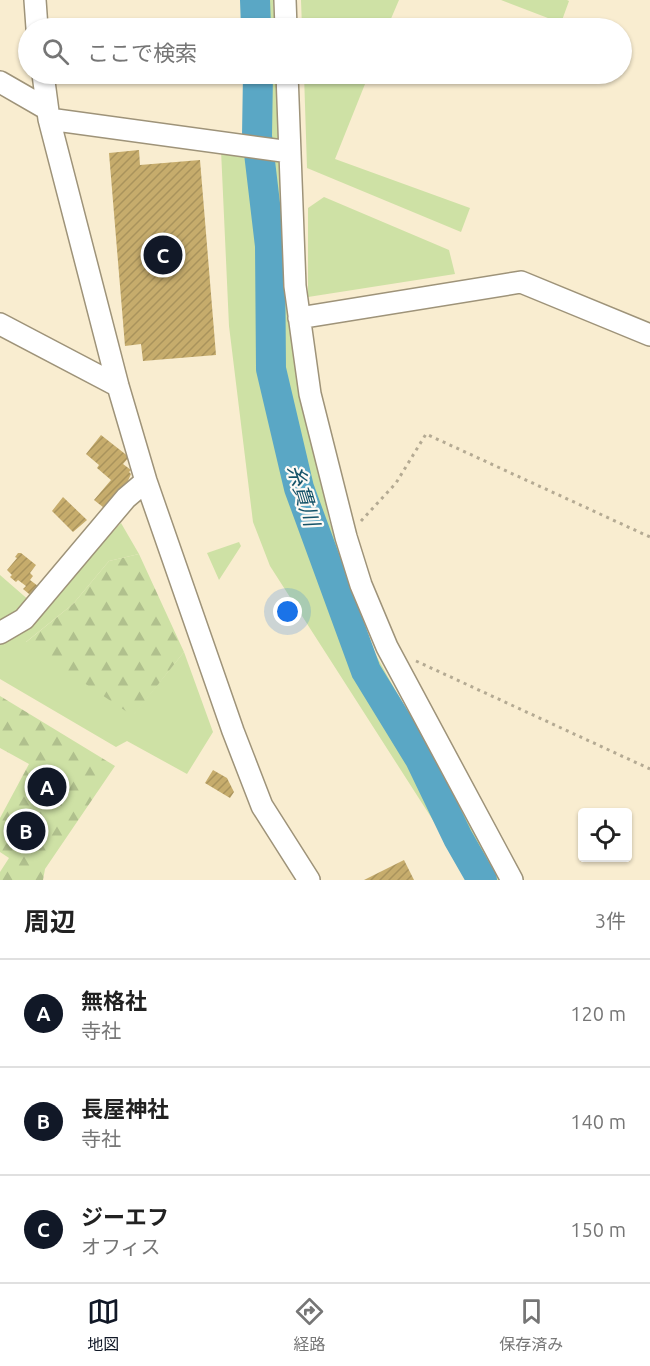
<!DOCTYPE html>
<html lang="ja">
<head>
<meta charset="utf-8">
<style>
  body { margin:0; font-family:Ubuntu,"Noto Sans JP",sans-serif; background:#f2f2f2; color:#222 }
  .controls { position:absolute; right:18px; bottom:18px; display:grid; overflow:hidden; border-radius:6px; box-shadow:0 2px 4px #0004 }
  .controls button { width:54px; height:54px; display:grid; place-items:center; padding:0; border:0; border-bottom:2px solid #e0e0e0; background:#fff; color:#222; font:30px sans-serif }
  .you { position:absolute; left:288px; top:612px; width:21px; height:21px; margin:-15px; border:4px solid #fff; border-radius:50%; background:#1a73e8; box-shadow:0 0 0 9px #1a73e833 }
  .badge { display:grid; place-items:center; width:39px; height:39px; border-radius:50%; background:#111827; color:#fff; font-size:20px; font-weight:700 }
  .pin { position:absolute; translate:-50% -50%; border:3px solid #fff; box-shadow:0 2px 6px #0006 }
  .list { margin:0; padding:0; list-style:none }
  h2 { display:flex; justify-content:space-between; align-items:center; height:78px; margin:0; padding:0 24px; font-size:26px }
  h2 small { font-size:20px; font-weight:400; color:#767676 }
  .list li { display:grid; grid-template-columns:39px 1fr auto; gap:18px; align-items:center; box-sizing:border-box; height:108px; padding:0 24px; border-top:2px solid #e0e0e0 }
  .list b { display:block; font-size:22px; white-space:nowrap }
  .list p { margin:0; font-size:20px; white-space:nowrap; color:#767676 }
  .list em { font-size:20px; font-style:normal; color:#767676 }
  .icon { flex:none; width:33px; height:33px; fill:none; stroke:currentColor; stroke-width:2; stroke-linecap:round; stroke-linejoin:round }
  .map { position:relative; flex:none; width:650px; height:880px; overflow:hidden }
  .search { position:absolute; background:#fff; box-shadow:0 2px 4px #0004; left:18px; right:18px; top:18px; height:66px; display:flex; align-items:center; gap:15px; box-sizing:border-box; padding:0 21px; border-radius:33px; color:#767676; font-size:22px }
  .sheet { height:402px; background:#fff }
  nav { display:flex; justify-content:space-around; align-items:center; box-sizing:border-box; height:84px; border-top:2px solid #e0e0e0; background:#fff; font-size:16px; color:#767676 }
  nav a { display:grid; justify-items:center; gap:3px }
  nav .on { color:#111827 }
  .map>svg:first-child { display:block }
  .green { fill:#cee1a5 }
  .forest { fill:url(#forest-firs) }
  .lines { fill:none; stroke-linecap:round; stroke-linejoin:round }
  .river { stroke:#5aa7c5; stroke-width:30 }
  .building { fill:url(#building-hatch) }
  .minor-casing { stroke:#9e9379; stroke-width:24 }
  .path { stroke:#b4aa93; stroke-width:3; stroke-dasharray:3 4.5; stroke-linecap:butt }
  .minor { stroke:#fff; stroke-width:21 }
  .labels { text-anchor:middle; dominant-baseline:central; stroke-width:4.5; stroke-linejoin:round; paint-order:stroke }
  .water-label { font-size:21px; font-style:italic; fill:#155369; stroke:#fdfaf5 }
</style>
</head>
<body>
<div class="map">
<svg width="650" height="880" viewBox="0 0 650 880">
  <defs>
    <pattern id="forest-firs" width="22" height="20" patternUnits="userSpaceOnUse" patternTransform="scale(1.5)"><rect width="22" height="20" fill="#cee1a5"/><path d="M5 1l3.5 6h-7zM16 11l3.5 6h-7z" fill="#b0c08d"/></pattern>
    <pattern id="building-hatch" width="6" height="6" patternUnits="userSpaceOnUse" patternTransform="scale(1.5)"><rect width="6" height="6" fill="#c6ac6c"/><path d="M-1 1l2-2M0 6l6-6M5 7l2-2" fill="none" stroke="#a9935c"/></pattern>
  </defs>
  <rect width="100%" height="100%" fill="#f9edd0"/>
  <!-- green -->
  <path class="green" d="M247 0H273L275 28H248Z
    M301 0H399L387 28H302Z
    M501 0H567L569 1 561 23Z
    M249 74H277L307 403 329 520 371 646 500 880H468L445 839 270 566 253 522 229 326 221 150 252 156Z
    M304 74H369L335 159 470 208 461 232 307 168Z
    M324 197 449 250 455 274 308 297V208Z
    M121 523 139 554 109 561 73 604 26 642 133 715 184 652 213 732 187 774 127 741 116 747 0 679V644L25 626Z
    M239 542 241 546 219 580 207 553Z
    M0 575 31 602 0 628Z"/>
  <!-- forest -->
  <path class="forest" d="M139 554 184 652 133 716 25 643 73 604 109 561Z
    M0 696 115 766 45 869 43 880H0V872L9 858 0 852V818L29 764 0 748Z"/>
  <g class="lines">
    <!-- river -->
    <path class="river" d="M255 0 256 28
      M258 74 257 136 270 246 271 369 299 488 366 671 420 759 458 838 482 880"/>
  </g>
  <!-- building -->
  <path class="building" d="M139 150 140 165 200 160 216 355 143 361 141 344 125 346 109 153Z
    M101 435 129 457 123 464 131 470 129 472 131 474 123 492 108 511 94 500 111 480 97 468 99 465 86 454Z
    M63 497 87 520 73 532 52 511Z
    M18 553H21L36 565 30 573 33 576 30 580 42 589 34 598 23 589 26 586 18 580 16 582 10 577 12 575 7 570 17 558 15 557Z
    M213 770 227 778 234 792 230 798 205 783Z
    M404 860 414 880H364Z"/>
  <g class="lines">
    <!-- minor casing -->
    <g class="minor-casing">
      <path id="minor" d="M35 0 37 28
        M285 0 286 28
        M43 74 49 119 118 386 146 481 233 731 262 806 309 880
        M287 74 295 286 310 394 346 537 361 585 387 647 512 880
        M0 82 47 109
        M49 119 290 152
        M299 318 521 282 650 335
        M0 324 118 386
        M0 633 24 619 126 498 146 481"/>
    </g>
    <!-- path -->
    <path class="path" d="M361 521 396 483 426 434 650 537
      M416 661 650 769"/>
    <!-- minor -->
    <use href="#minor" class="minor"/>
  </g>
  <g class="labels">
    <!-- water labels -->
    <g class="water-label">
      <text transform="translate(304 495) rotate(73)">糸貫川</text>
    </g>
  </g>
</svg>
<div class="controls">
<button><svg class="icon" aria-label="locate" viewBox="0 0 24 24"><circle cx="12" cy="12" r="6"/><path d="M12 2v4M12 18v4M2 12h4M18 12h4"/></svg></button>
</div>
<div class="you"></div>
<div class="pin badge" style="left:47px;top:787px">A</div>
<div class="pin badge" style="left:26px;top:831px">B</div>
<div class="pin badge" style="left:163px;top:255px">C</div>
<div class="search"><svg class="icon" aria-label="search" viewBox="0 0 24 24"><circle cx="10" cy="10" r="6"/><path d="M15 15l6 6"/></svg>ここで検索</div>
</div>
<section class="sheet">
<h2>周辺<small>3件</small></h2>
<ul class="list">
<li><span class="badge">A</span><div><b>無格社</b><p>寺社</p></div><em>120 m</em></li>
<li><span class="badge">B</span><div><b>長屋神社</b><p>寺社</p></div><em>140 m</em></li>
<li><span class="badge">C</span><div><b>ジーエフ</b><p>オフィス</p></div><em>150 m</em></li>
</ul>
</section>
<nav>
<a class="on"><svg class="icon" aria-label="map" viewBox="0 0 24 24"><path d="M3 6l6-2 6 2 6-2v14l-6 2-6-2-6 2zM9 4v14M15 6v14"/></svg>地図</a>
<a><svg class="icon" aria-label="directions" viewBox="0 0 24 24"><path d="M12 3l9 9-9 9-9-9zM9 14v-3h6M13 9l2 2-2 2"/></svg>経路</a>
<a><svg class="icon" aria-label="saved" viewBox="0 0 24 24"><path d="M7 4h10v16l-5-4-5 4z"/></svg>保存済み</a>
</nav>
</body>
</html>
